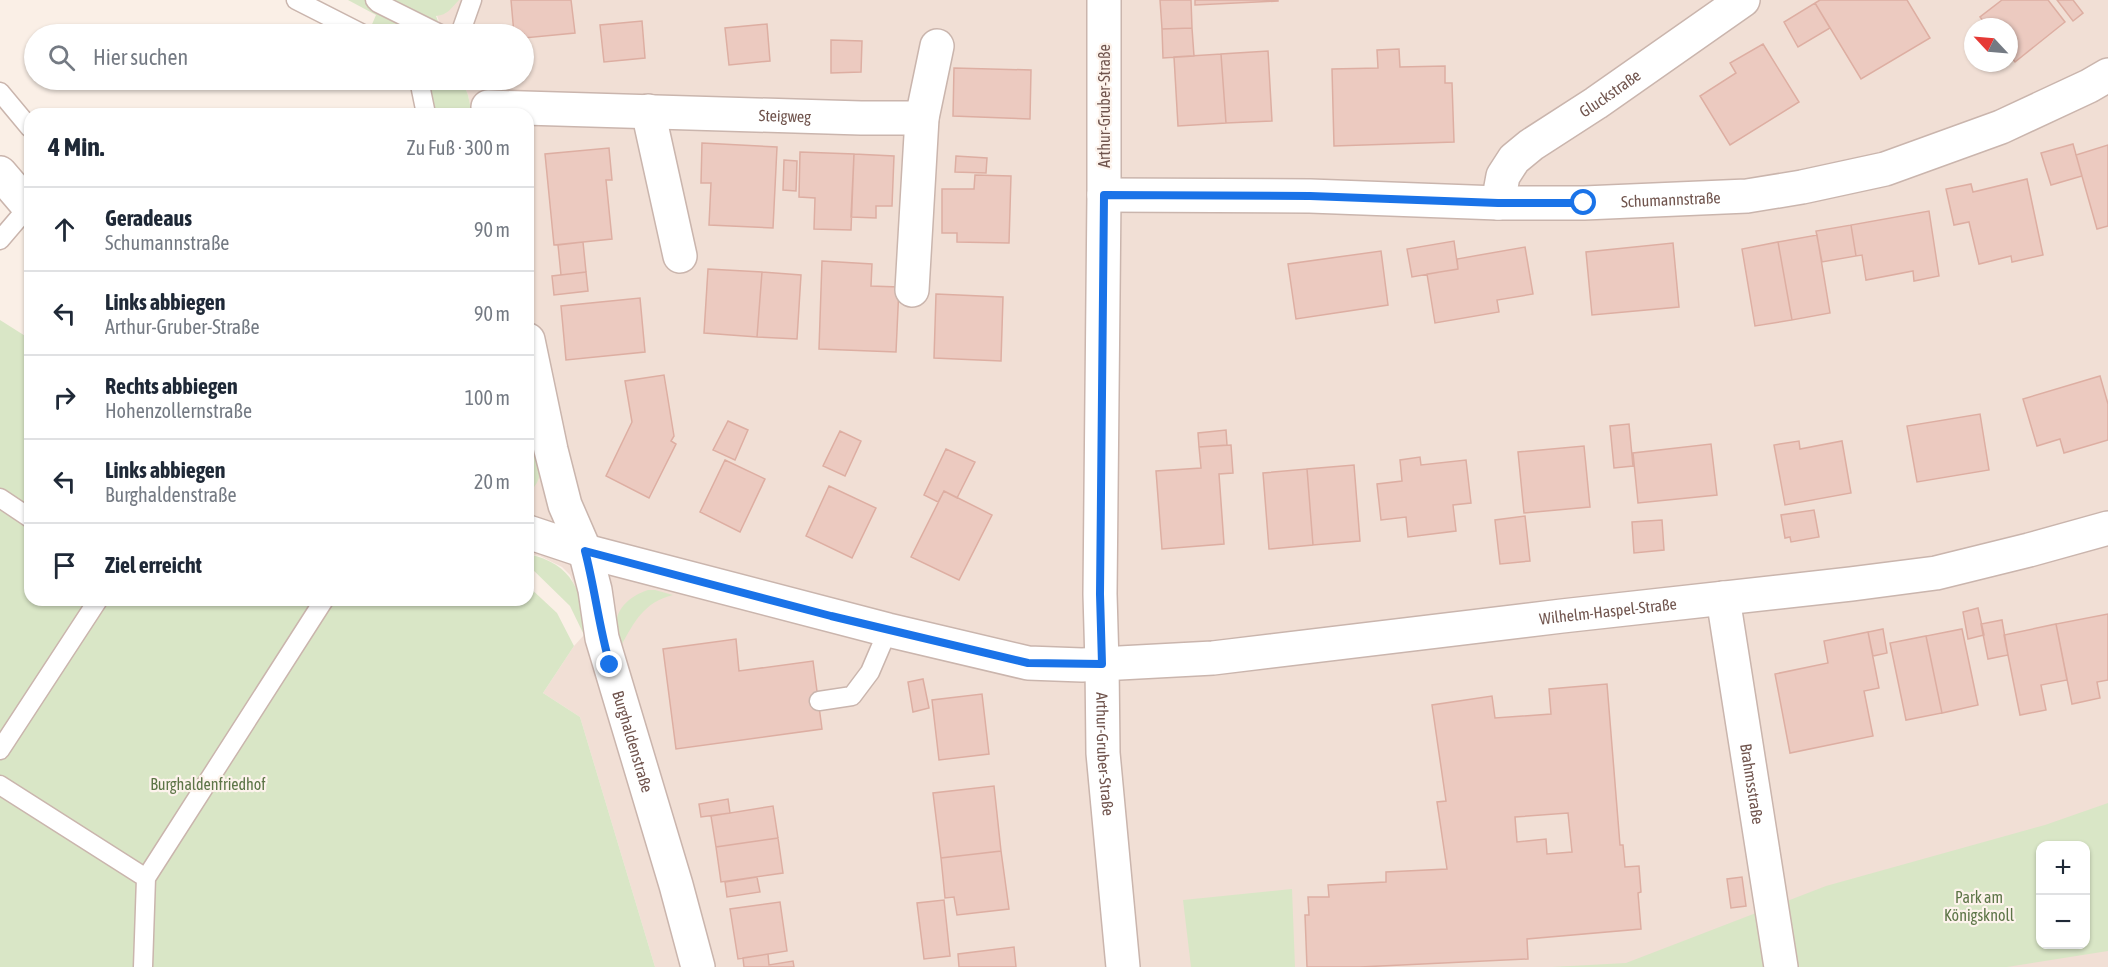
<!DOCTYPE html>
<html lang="de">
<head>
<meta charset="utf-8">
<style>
  body { margin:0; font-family:"Asap Condensed",sans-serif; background:#f2f2f3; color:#1f2937 }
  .controls { position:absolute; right:18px; bottom:18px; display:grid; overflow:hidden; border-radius:12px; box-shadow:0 2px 4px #0004 }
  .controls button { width:54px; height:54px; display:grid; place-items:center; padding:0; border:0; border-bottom:2px solid #e0e1e3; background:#fff; color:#1f2937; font:30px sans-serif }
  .compass { position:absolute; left:1964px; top:18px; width:54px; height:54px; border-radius:50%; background:#fff; box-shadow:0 2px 4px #0004; rotate:296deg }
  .stop { position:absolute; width:18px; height:18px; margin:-14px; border:4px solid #1a73e8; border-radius:50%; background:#fff }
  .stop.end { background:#1a73e8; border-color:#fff; box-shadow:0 2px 6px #0008 }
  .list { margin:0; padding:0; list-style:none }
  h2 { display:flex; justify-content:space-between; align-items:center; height:78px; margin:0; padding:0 24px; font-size:26px }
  h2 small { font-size:20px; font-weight:400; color:#747a83 }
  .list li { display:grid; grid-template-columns:39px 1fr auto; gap:18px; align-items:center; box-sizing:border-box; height:84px; padding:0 24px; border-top:2px solid #e0e1e3 }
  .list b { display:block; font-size:22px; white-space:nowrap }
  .list p { margin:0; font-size:20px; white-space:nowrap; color:#747a83 }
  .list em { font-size:20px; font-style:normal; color:#747a83 }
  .icon { flex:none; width:33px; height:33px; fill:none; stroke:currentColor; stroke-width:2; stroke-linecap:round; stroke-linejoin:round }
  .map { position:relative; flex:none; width:2108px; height:967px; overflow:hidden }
  .search { position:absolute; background:#fff; box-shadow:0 2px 4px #0004; left:24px; top:24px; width:510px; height:66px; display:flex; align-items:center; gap:15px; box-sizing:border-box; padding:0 21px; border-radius:33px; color:#747a83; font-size:22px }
  .panel { position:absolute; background:#fff; box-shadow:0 2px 4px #0004; left:24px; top:108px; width:510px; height:498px; border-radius:18px }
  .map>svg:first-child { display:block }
  .residential { fill:#f1dfd5; fill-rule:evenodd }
  .green { fill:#d9e6c6; fill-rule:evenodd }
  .building { fill:#eccac0; stroke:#ddaea2; stroke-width:1.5; fill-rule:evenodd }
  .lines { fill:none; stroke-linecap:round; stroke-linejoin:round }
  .service-casing { stroke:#cab5ad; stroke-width:21 }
  .minor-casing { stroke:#cab5ad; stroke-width:36 }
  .tertiary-casing { stroke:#cab5ad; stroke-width:36 }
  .service { stroke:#fff; stroke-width:18 }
  .minor { stroke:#fff; stroke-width:33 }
  .tertiary { stroke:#fff; stroke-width:33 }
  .route { stroke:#1a73e8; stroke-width:8 }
  .labels { text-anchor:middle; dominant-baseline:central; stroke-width:4.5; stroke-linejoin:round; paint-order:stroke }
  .street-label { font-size:16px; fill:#70544d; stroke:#fdf3ec }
  .park-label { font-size:16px; fill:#5d7547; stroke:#fdf3ec }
</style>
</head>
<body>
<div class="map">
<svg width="2108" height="967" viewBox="0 0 2108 967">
  <rect width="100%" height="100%" fill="#faefe6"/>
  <!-- residential -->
  <path class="residential" d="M432 0H2108V967H655L580 717 543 693 574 646 584 635V617L576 589 570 575 562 567 540 556 528 554V493L533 489 536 450 528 420V114H472L468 95 462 80H524V34H443ZM1973 27H2009V63H1973ZM2040 846H2086V944H2040Z"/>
  <!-- green -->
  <path class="green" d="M348 0H459C451 8 448 15 436 16L443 34H378L370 29 376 15Z
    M424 80H462L468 95 472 114H432Z
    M0 320 30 339V600H528V586L557 613 574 646 543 693 580 717 655 967H0Z
    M528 423C536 444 551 476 528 493Z
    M528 554C573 564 584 592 584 635L570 606 528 565Z
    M648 590H655L673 595C644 602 634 622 621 646 619 641 616 634 616 627 615 608 632 595 648 590Z
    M2108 803V951L2007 967H1552L1626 963 1826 886 2045 825ZM2040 846H2086V944H2040Z
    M1292 889 1295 967H1191L1183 900Z"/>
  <!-- building -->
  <path class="building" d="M511 0H571L575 33 524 38V34H514Z
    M1160 0H1191L1192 28 1162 29Z
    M1195 0H1278V1L1195 5Z
    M1820 0H1907L1930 38 1861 79 1815 3Z
    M2002 0H2048L2065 22 2015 62 2009 54V27H1988L1980 17Z
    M2057 0H2073L2083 13 2073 21Z
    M1815 3 1830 28 1798 47 1784 22Z
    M642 21 645 58 604 62 600 25Z
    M767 24 770 61 729 65 725 28Z
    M1192 28 1194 56 1163 58 1162 29Z
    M831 40 862 41 861 72 831 73Z
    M1763 44 1799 102 1730 145 1700 96 1736 73 1730 63Z
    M1399 49 1400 67 1445 66V83H1452L1454 142 1334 146 1332 69 1378 68 1377 50Z
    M1268 51 1272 121 1226 123 1221 54Z
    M1221 54 1226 123 1178 126 1174 57Z
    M954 68 1031 70 1030 119 953 116Z
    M702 143 777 147 773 228 709 225 711 183H701Z
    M2073 144 2082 176 2051 185 2041 153Z
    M2108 145V226L2097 229 2076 155Z
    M609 148 612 180H606L612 239 554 245 545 154Z
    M800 152 854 154 851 230 814 229 815 198 799 197Z
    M854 154 894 156 892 206H876V218L851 217Z
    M956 156 987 158 986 173 955 172Z
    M784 160 797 161 796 191 783 190Z
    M975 175 1011 176 1009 243 957 242V233H942V189H974Z
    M2027 179 2043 255 2012 262 2011 256 1979 264 1969 222 1954 225 1946 189 1971 184 1973 192Z
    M1929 211 1939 276 1914 281 1913 271 1866 280 1862 255 1856 256 1851 225Z
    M1851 225 1856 256 1822 262 1816 231Z
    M1817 235 1830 313 1792 320 1778 242Z
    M1454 241 1458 269 1412 277 1407 249Z
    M583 242 586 272 561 275 558 245Z
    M1778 242 1792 320 1755 326 1742 249Z
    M1673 243 1679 307 1592 315 1586 252Z
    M1525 247 1533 294 1497 300 1499 312 1435 323 1427 274 1458 269 1457 259Z
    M1381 251 1388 305 1296 319 1288 264Z
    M822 261 872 264 871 286 899 287 896 352 819 349Z
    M708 269 762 272 757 337 704 333Z
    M586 272 588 291 554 295 552 276Z
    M762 272 801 275 797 339 757 337Z
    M936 294 1003 297 1001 361 934 358Z
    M640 298 645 352 566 360 561 306Z
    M664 375 674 436 671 441 676 444 649 498 606 476 632 422 625 381Z
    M2100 376 2108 404V440L2064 453 2060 439 2037 446 2023 399Z
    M1980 414 1989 470 1917 482 1907 426Z
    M728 421 748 430 735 460 713 450Z
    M1629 424 1633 466 1614 468 1610 426Z
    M1226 430 1227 445 1199 447 1198 433Z
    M840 431 861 441 845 476 823 466Z
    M1799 441 1800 449 1842 441 1851 493 1785 505 1774 445Z
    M1711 444 1717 495 1638 503 1633 453Z
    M1231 445 1233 473 1219 474 1224 544 1162 549 1156 471 1201 468 1199 447Z
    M1584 446 1590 507 1524 513 1518 452Z
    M946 449 975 462 957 498 944 491 938 502 924 495Z
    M1420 457 1421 465 1466 460 1471 503 1453 505 1456 531 1408 537 1406 517 1381 520 1377 484 1402 481 1400 460Z
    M725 460 765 479 740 532 700 512Z
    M1354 465 1360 541 1313 545 1307 469Z
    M1307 469 1313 545 1269 549 1263 473Z
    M829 486 876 508 852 558 806 536Z
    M944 491 992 515 959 580 911 557Z
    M1814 510 1819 537 1791 542 1790 537 1785 538 1781 515Z
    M1525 516 1530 561 1500 564 1495 520Z
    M1662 520 1664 550 1634 553 1632 522Z
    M1978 608 1984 635 1968 639 1963 612Z
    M2108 614V680L2097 682 2100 698 2072 704 2056 624Z
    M2002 620 2008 655 1988 659 1981 624Z
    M2056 624 2067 680 2041 685 2046 710 2020 715 2004 635Z
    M1883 629 1887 653 1873 656 1868 632Z
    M1962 629 1978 705 1942 713 1926 636Z
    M1868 632 1879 688 1864 691 1873 736 1790 753 1775 674 1828 663 1824 641Z
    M1926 636 1942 713 1906 720 1890 643Z
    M736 639 739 671 813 661 822 729 676 749 663 649Z
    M923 679 929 708 913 712 908 682Z
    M1607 684 1620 845H1623L1625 867 1639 866 1641 892 1638 893 1641 929 1527 939 1528 959 1360 967H1307L1305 915H1309L1308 897H1329L1328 885 1386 882V872L1447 869 1437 802 1446 801 1432 705 1492 696 1495 718 1551 714 1549 689ZM1568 813 1572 852 1547 854 1546 839 1517 842 1515 817Z
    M982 694 989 754 939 760 932 700Z
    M994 786 1001 851 941 858 933 793Z
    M728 799 730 813 701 817 699 804Z
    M773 806 778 838 716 847 711 816Z
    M778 838 783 873 721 882 716 847Z
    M1001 851 1009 909 957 915 954 897 945 898 941 858Z
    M757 877 760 892 727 897 725 882Z
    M1742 877 1746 906 1731 908 1727 879Z
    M944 900 950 956 924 959 917 903Z
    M780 902 787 951 738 959 730 909Z
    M1014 947 1016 967H959L958 954Z
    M768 954 769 965 793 961 794 967H744L743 958Z"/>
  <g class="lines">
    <!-- service casing -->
    <g class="service-casing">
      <path id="service" d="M296 0 363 34
        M375 0 378 3 440 34
        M460 34 472 0
        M419 80 426 114
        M0 92 30 128
        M0 240 29 206
        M0 498 30 518
        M819 701 852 696 870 672 888 630
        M0 750 98 600
        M0 785 146 878
        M143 967 146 878 324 600"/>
    </g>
    <!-- minor casing -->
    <g class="minor-casing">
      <g id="minor">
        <path id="s1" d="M488 107 861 118H922"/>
        <path d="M648 111 680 256"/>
        <path id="s2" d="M1104 195 1310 196 1498 203H1584L1747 196 1802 187 1885 169 2001 127 2089 86 2108 75"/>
        <path id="s3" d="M1498 203 1503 176 1514 159 1531 145 1596 103 1743 0"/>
        <path d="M912 290 922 118 937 46"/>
        <path id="s4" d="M528 340 551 450 565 505 585 551 595 590 602 638 676 885 698 967"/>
        <path id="s5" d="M1723 598 1781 967"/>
        <path d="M1102 664 1100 594 1104 195V0"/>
      </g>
    </g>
    <!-- tertiary casing -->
    <g class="tertiary-casing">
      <g id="tertiary">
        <path d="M0 173 30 208"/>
        <path id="s6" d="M528 532 585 551 888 630 1028 663 1082 665 1213 658 1562 616 1851 584 1936 573 2029 550 2108 528"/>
        <path id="s7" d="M1102 664 1103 753 1123 967"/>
      </g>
    </g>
    <!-- service -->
    <use href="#service" class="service"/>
    <!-- minor -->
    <use href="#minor" class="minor"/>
    <!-- tertiary -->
    <use href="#tertiary" class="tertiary"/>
  </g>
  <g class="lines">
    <!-- route -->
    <path class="route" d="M610 665C599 628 595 589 585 551L831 616 1028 663 1102 664 1100 594 1104 195 1310 196 1498 203H1584"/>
  </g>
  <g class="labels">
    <!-- street labels -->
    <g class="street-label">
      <text stroke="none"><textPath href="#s3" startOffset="164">Gluckstraße</textPath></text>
      <text transform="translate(1104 106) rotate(-90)">Arthur-Gruber-Straße</text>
      <text stroke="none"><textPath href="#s1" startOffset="297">Steigweg</textPath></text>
      <text stroke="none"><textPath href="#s2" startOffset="567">Schumannstraße</textPath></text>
      <text stroke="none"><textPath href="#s6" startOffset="1100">Wilhelm-Haspel-Straße</textPath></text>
      <text stroke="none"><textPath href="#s4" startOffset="416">Burghaldenstraße</textPath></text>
      <text stroke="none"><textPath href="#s7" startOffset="90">Arthur-Gruber-Straße</textPath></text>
      <text stroke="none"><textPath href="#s5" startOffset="188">Brahmsstraße</textPath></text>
    </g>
    <!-- park labels -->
    <g class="park-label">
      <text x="208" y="784">Burghaldenfriedhof</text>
      <text x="1979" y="897">Park am<tspan x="1979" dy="18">Königsknoll</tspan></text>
    </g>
  </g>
</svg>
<div class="controls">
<button>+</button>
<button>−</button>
</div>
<svg class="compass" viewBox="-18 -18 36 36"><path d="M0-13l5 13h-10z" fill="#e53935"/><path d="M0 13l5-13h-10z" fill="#747a83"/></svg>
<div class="stop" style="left:1584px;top:203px"></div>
<div class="stop end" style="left:610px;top:665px"></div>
<div class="search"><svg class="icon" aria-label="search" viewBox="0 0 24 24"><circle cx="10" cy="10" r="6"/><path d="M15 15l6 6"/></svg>Hier suchen</div>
<section class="panel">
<h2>4 Min.<small>Zu Fuß · 300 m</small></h2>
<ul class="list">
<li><svg class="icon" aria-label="ahead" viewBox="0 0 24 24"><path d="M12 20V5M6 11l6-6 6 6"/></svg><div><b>Geradeaus</b><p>Schumannstraße</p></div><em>90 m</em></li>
<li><svg class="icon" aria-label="left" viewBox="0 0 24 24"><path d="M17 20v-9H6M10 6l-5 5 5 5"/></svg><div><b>Links abbiegen</b><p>Arthur-Gruber-Straße</p></div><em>90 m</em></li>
<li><svg class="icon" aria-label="right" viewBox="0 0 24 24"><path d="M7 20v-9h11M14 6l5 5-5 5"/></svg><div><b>Rechts abbiegen</b><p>Hohenzollernstraße</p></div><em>100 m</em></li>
<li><svg class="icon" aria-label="left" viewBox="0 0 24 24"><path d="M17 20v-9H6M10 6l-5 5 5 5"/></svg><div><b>Links abbiegen</b><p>Burghaldenstraße</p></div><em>20 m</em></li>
<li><svg class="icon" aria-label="arrive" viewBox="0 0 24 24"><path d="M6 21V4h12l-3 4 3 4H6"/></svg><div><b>Ziel erreicht</b></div></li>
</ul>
</section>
</div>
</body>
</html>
